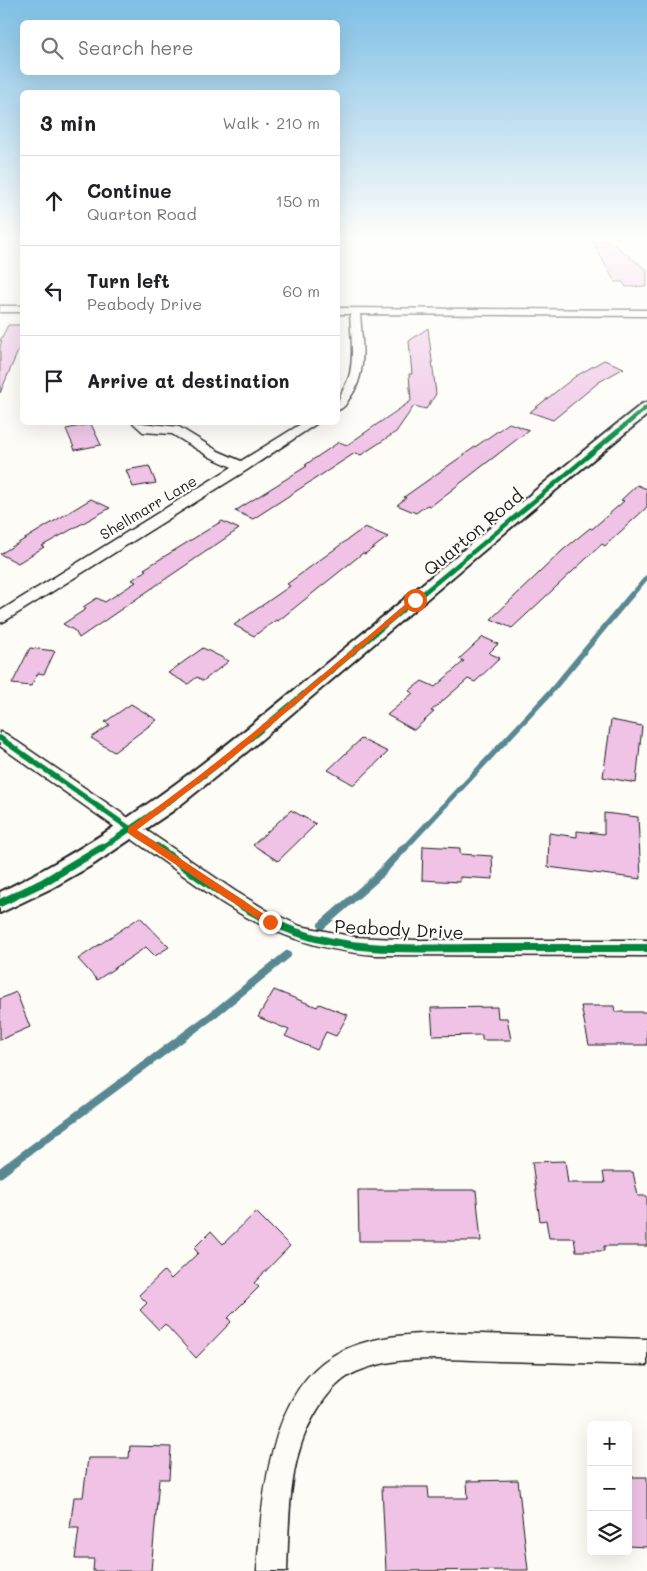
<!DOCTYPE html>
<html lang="en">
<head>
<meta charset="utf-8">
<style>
  body { margin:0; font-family:Mali,sans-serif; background:#f6f6f6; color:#202124 }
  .controls { position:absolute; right:15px; bottom:15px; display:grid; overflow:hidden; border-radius:8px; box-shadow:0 5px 20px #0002 }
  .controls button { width:45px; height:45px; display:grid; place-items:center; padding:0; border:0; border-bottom:1px solid #e0e0e0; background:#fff; color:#202124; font:25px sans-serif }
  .stop { position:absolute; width:15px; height:15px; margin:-11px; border:4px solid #ea580c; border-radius:50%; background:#fff }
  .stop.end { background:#ea580c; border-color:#fff; box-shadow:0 1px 5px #0008 }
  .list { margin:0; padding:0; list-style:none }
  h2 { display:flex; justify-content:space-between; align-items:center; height:65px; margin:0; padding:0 20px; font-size:21px }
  h2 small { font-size:16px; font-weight:400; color:#757577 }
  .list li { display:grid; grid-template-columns:32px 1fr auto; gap:15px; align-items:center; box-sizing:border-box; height:90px; padding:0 20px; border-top:1px solid #e0e0e0 }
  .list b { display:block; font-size:19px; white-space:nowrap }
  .list p { margin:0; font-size:16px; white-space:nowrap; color:#757577 }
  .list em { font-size:16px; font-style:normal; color:#757577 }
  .icon { flex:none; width:28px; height:28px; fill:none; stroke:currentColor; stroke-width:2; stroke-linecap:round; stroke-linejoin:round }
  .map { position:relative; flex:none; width:647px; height:1571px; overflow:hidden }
  .search { position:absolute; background:#fff; box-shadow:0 5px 20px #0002; left:20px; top:20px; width:320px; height:55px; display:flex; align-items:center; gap:12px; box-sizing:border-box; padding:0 18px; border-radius:8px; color:#757577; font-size:19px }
  .panel { position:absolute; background:#fff; box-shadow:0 5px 20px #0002; left:20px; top:90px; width:320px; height:335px; border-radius:8px }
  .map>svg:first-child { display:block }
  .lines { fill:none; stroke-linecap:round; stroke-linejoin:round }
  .stream-far3 { stroke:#598892; stroke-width:4.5 }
  .stream-far2 { stroke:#598892; stroke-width:5.5 }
  .stream-far1 { stroke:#598892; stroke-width:8 }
  .stream { stroke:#598892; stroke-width:9 }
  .building { fill:#efc2e6; stroke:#1c1c1c }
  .minor-casing { stroke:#1c1c1c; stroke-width:3 }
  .tertiary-casing { stroke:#1c1c1c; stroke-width:4 }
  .minor { fill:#fdfcf7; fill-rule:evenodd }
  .tertiary { fill:#fdfcf7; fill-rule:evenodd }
  .cycleway-far2-casing { stroke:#fdfcf7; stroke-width:7 }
  .cycleway-far1-casing { stroke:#fdfcf7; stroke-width:9 }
  .cycleway-casing { stroke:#fdfcf7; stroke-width:11 }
  .cycleway-far2 { stroke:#00873e; stroke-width:4.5 }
  .cycleway-far1 { stroke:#00873e; stroke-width:5.5 }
  .cycleway { stroke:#00873e; stroke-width:8 }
  .route { fill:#ea580c }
  .labels { text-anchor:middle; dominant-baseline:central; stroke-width:4.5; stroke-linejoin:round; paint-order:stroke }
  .far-street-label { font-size:15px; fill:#1c1c1c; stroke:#fdfcf7 }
  .street-label { font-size:18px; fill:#1c1c1c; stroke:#fdfcf7 }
</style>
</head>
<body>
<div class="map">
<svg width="647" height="1571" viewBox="0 0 647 1571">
  <rect width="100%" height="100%" fill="#fdfcf7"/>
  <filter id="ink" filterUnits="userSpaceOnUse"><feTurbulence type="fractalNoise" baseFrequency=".02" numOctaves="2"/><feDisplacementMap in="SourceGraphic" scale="10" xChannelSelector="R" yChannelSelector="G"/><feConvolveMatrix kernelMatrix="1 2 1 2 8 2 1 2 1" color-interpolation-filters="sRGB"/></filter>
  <g filter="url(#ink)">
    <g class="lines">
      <!-- stream-far3 -->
      <path class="stream-far3" d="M631 596 647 577"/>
      <!-- stream-far2 -->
      <path class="stream-far2" d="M404 849 548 695 632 594"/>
      <!-- stream-far1 -->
      <path class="stream-far1" d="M322 925 376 878 405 847
        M6 1168 210 1017 287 955"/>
      <!-- stream -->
      <path class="stream" d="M0 1173 8 1167"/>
    </g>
    <!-- building -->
    <path class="building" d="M607 239 647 270V286L626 287 623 282H615L592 241Z
      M8 325H22V342L0 393V346L2 341H0Z
      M428 328 436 394 426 409 414 406 396 432 361 455 355 453 253 519 235 511 307 466 305 465 339 442 347 445 411 401 409 374H412L409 341Z
      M604 360 624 368 599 382 553 420 530 412 576 376Z
      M509 423 529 430 431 506 427 505 416 513 397 505 406 498 404 497Z
      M91 424 101 445 75 450 66 429Z
      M149 466 156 483 133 487 126 470Z
      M637 485 647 489V507L605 546 602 544 512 628 491 619 563 550 590 528 592 529 624 501 621 500Z
      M91 499 110 508 42 546 44 547 18 563 0 554Z
      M222 521 239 529 79 638 75 631 63 624 86 609 83 607 97 598 105 602 136 582 132 580 146 570 144 569Z
      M365 527 388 537 365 554 363 553 278 621 276 620 254 636 234 625 290 586 287 584Z
      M483 637 498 644 489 653 500 658 475 682 468 679 431 711 434 712 414 730 387 715 413 693 409 691 422 681 435 687 464 661 459 659Z
      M30 648 55 651 44 674 38 673 31 686 12 684Z
      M203 648 229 661 203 681 197 677 188 684 168 673Z
      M131 704 157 720 114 752 91 738 110 725 105 722Z
      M611 720 642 726 636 783 603 777Z
      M361 739 388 752 354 785 328 770Z
      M291 810 316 824 278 861 253 845Z
      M604 813 638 817 641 879 548 867 549 833 577 837V831L604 834Z
      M423 846 460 848V854L492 856 493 879 460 877V882L422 880Z
      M140 917 169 947 155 956 146 947 97 980 78 959Z
      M274 990 317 1007 319 1004 348 1015 336 1036 326 1032 317 1050 285 1036 289 1030 258 1017Z
      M16 992 30 1027 0 1040V999Z
      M581 1006H614L615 1012H647V1045H589Z
      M497 1007 498 1018H507L511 1040H482V1035L433 1036 431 1008Z
      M565 1161 568 1183H605L603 1172H633L638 1196H647V1246H604V1251H576L574 1238H549L546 1220 540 1221 532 1162Z
      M358 1190H476L481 1241H359Z
      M256 1212 290 1246 254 1283 259 1287 228 1318 231 1322 196 1358 165 1324 159 1330 140 1310 147 1303 139 1295 164 1271 171 1279 198 1253 194 1248 211 1231 223 1244Z
      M130 1446 171 1447 169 1479H159L151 1571H93L94 1559H75L79 1528H70L74 1497H83L88 1458H129Z
      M628 1477H647V1547L628 1546Z
      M518 1480 528 1570 386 1571 382 1487H428L429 1498H468L467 1481Z"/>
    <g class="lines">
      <!-- minor casing -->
      <g class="minor-casing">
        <path id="minor" d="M0 306H22V312H0Z
          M338 308 647 310V316L360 314C362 343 368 375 349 399 346 404 344 408 338 410 336 397 347 387 350 373 354 354 351 334 350 314H338Z
          M132 422 179 427 218 451 241 461 304 422H319L247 470 5 621 0 623V611L232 467 210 457 172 434 143 432Z
          M0 732 6 734 235 891 268 911 300 926 355 937 416 940H647V956L375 955C316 950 271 934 221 902L0 746Z
          M445 1333 647 1339V1365C598 1364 548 1362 499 1361 453 1360 400 1353 356 1372 334 1381 317 1408 307 1429 288 1472 289 1524 287 1571H257C262 1503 267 1394 334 1355 367 1336 408 1334 445 1333Z"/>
      </g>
      <!-- tertiary casing -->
      <g class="tertiary-casing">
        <path id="tertiary" d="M647 402V415L528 513 249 750 174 810 94 864 52 888 0 913V892C122 833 225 748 328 662 433 576 536 488 642 404Z"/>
      </g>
      <!-- minor -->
      <use href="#minor" class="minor"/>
      <!-- tertiary -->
      <use href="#tertiary" class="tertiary"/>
      <!-- cycleway-far2 casing -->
      <g class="cycleway-far2-casing">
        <path id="cycleway-far2" d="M420 596 647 407"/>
      </g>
      <!-- cycleway-far1 casing -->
      <g class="cycleway-far1-casing">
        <path id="cycleway-far1" d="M0 738 159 849
          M100 849C215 775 317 682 421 594"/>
      </g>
      <!-- cycleway casing -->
      <g class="cycleway-casing">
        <path id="cycleway" d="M157 847C201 878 245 914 296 932 354 953 416 948 476 948 533 948 590 948 647 948
          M0 903 44 882 102 847"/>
      </g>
      <!-- cycleway-far2 -->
      <use href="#cycleway-far2" class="cycleway-far2"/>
      <!-- cycleway-far1 -->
      <use href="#cycleway-far1" class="cycleway-far1"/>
      <!-- cycleway -->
      <use href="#cycleway" class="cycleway"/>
    </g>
  </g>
  <!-- sky -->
  <linearGradient id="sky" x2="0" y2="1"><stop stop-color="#7fbfe5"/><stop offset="0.52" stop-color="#fefefb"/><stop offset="1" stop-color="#fefefb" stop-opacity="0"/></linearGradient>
  <rect width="647" height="456" fill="url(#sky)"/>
  <!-- route -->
  <path class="route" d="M412 599 418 600 238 753 137 830 273 920V925H267L128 833V828C228 758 319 677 412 599Z"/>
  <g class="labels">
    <!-- far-street labels -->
    <g class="far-street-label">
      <text transform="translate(148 507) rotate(-31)">Shellmarr Lane</text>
    </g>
    <!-- street labels -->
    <g class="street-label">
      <text transform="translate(473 532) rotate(-40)">Quarton Road</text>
      <text transform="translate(399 929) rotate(3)">Peabody Drive</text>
    </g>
  </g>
</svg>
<div class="controls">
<button>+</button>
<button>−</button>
<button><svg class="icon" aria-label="layers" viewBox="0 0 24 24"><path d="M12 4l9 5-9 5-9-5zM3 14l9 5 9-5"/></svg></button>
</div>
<div class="stop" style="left:415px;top:600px"></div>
<div class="stop end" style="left:270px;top:922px"></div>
<div class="search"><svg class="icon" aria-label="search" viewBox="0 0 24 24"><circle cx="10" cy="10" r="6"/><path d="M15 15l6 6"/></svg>Search here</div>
<section class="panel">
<h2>3 min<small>Walk · 210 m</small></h2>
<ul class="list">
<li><svg class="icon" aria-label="ahead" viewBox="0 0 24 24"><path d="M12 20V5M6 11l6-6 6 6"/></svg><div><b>Continue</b><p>Quarton Road</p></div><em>150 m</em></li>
<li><svg class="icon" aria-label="left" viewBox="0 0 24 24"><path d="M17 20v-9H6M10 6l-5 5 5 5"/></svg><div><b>Turn left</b><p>Peabody Drive</p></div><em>60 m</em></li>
<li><svg class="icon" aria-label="arrive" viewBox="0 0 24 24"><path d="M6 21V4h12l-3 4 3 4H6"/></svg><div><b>Arrive at destination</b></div></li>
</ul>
</section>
</div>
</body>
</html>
